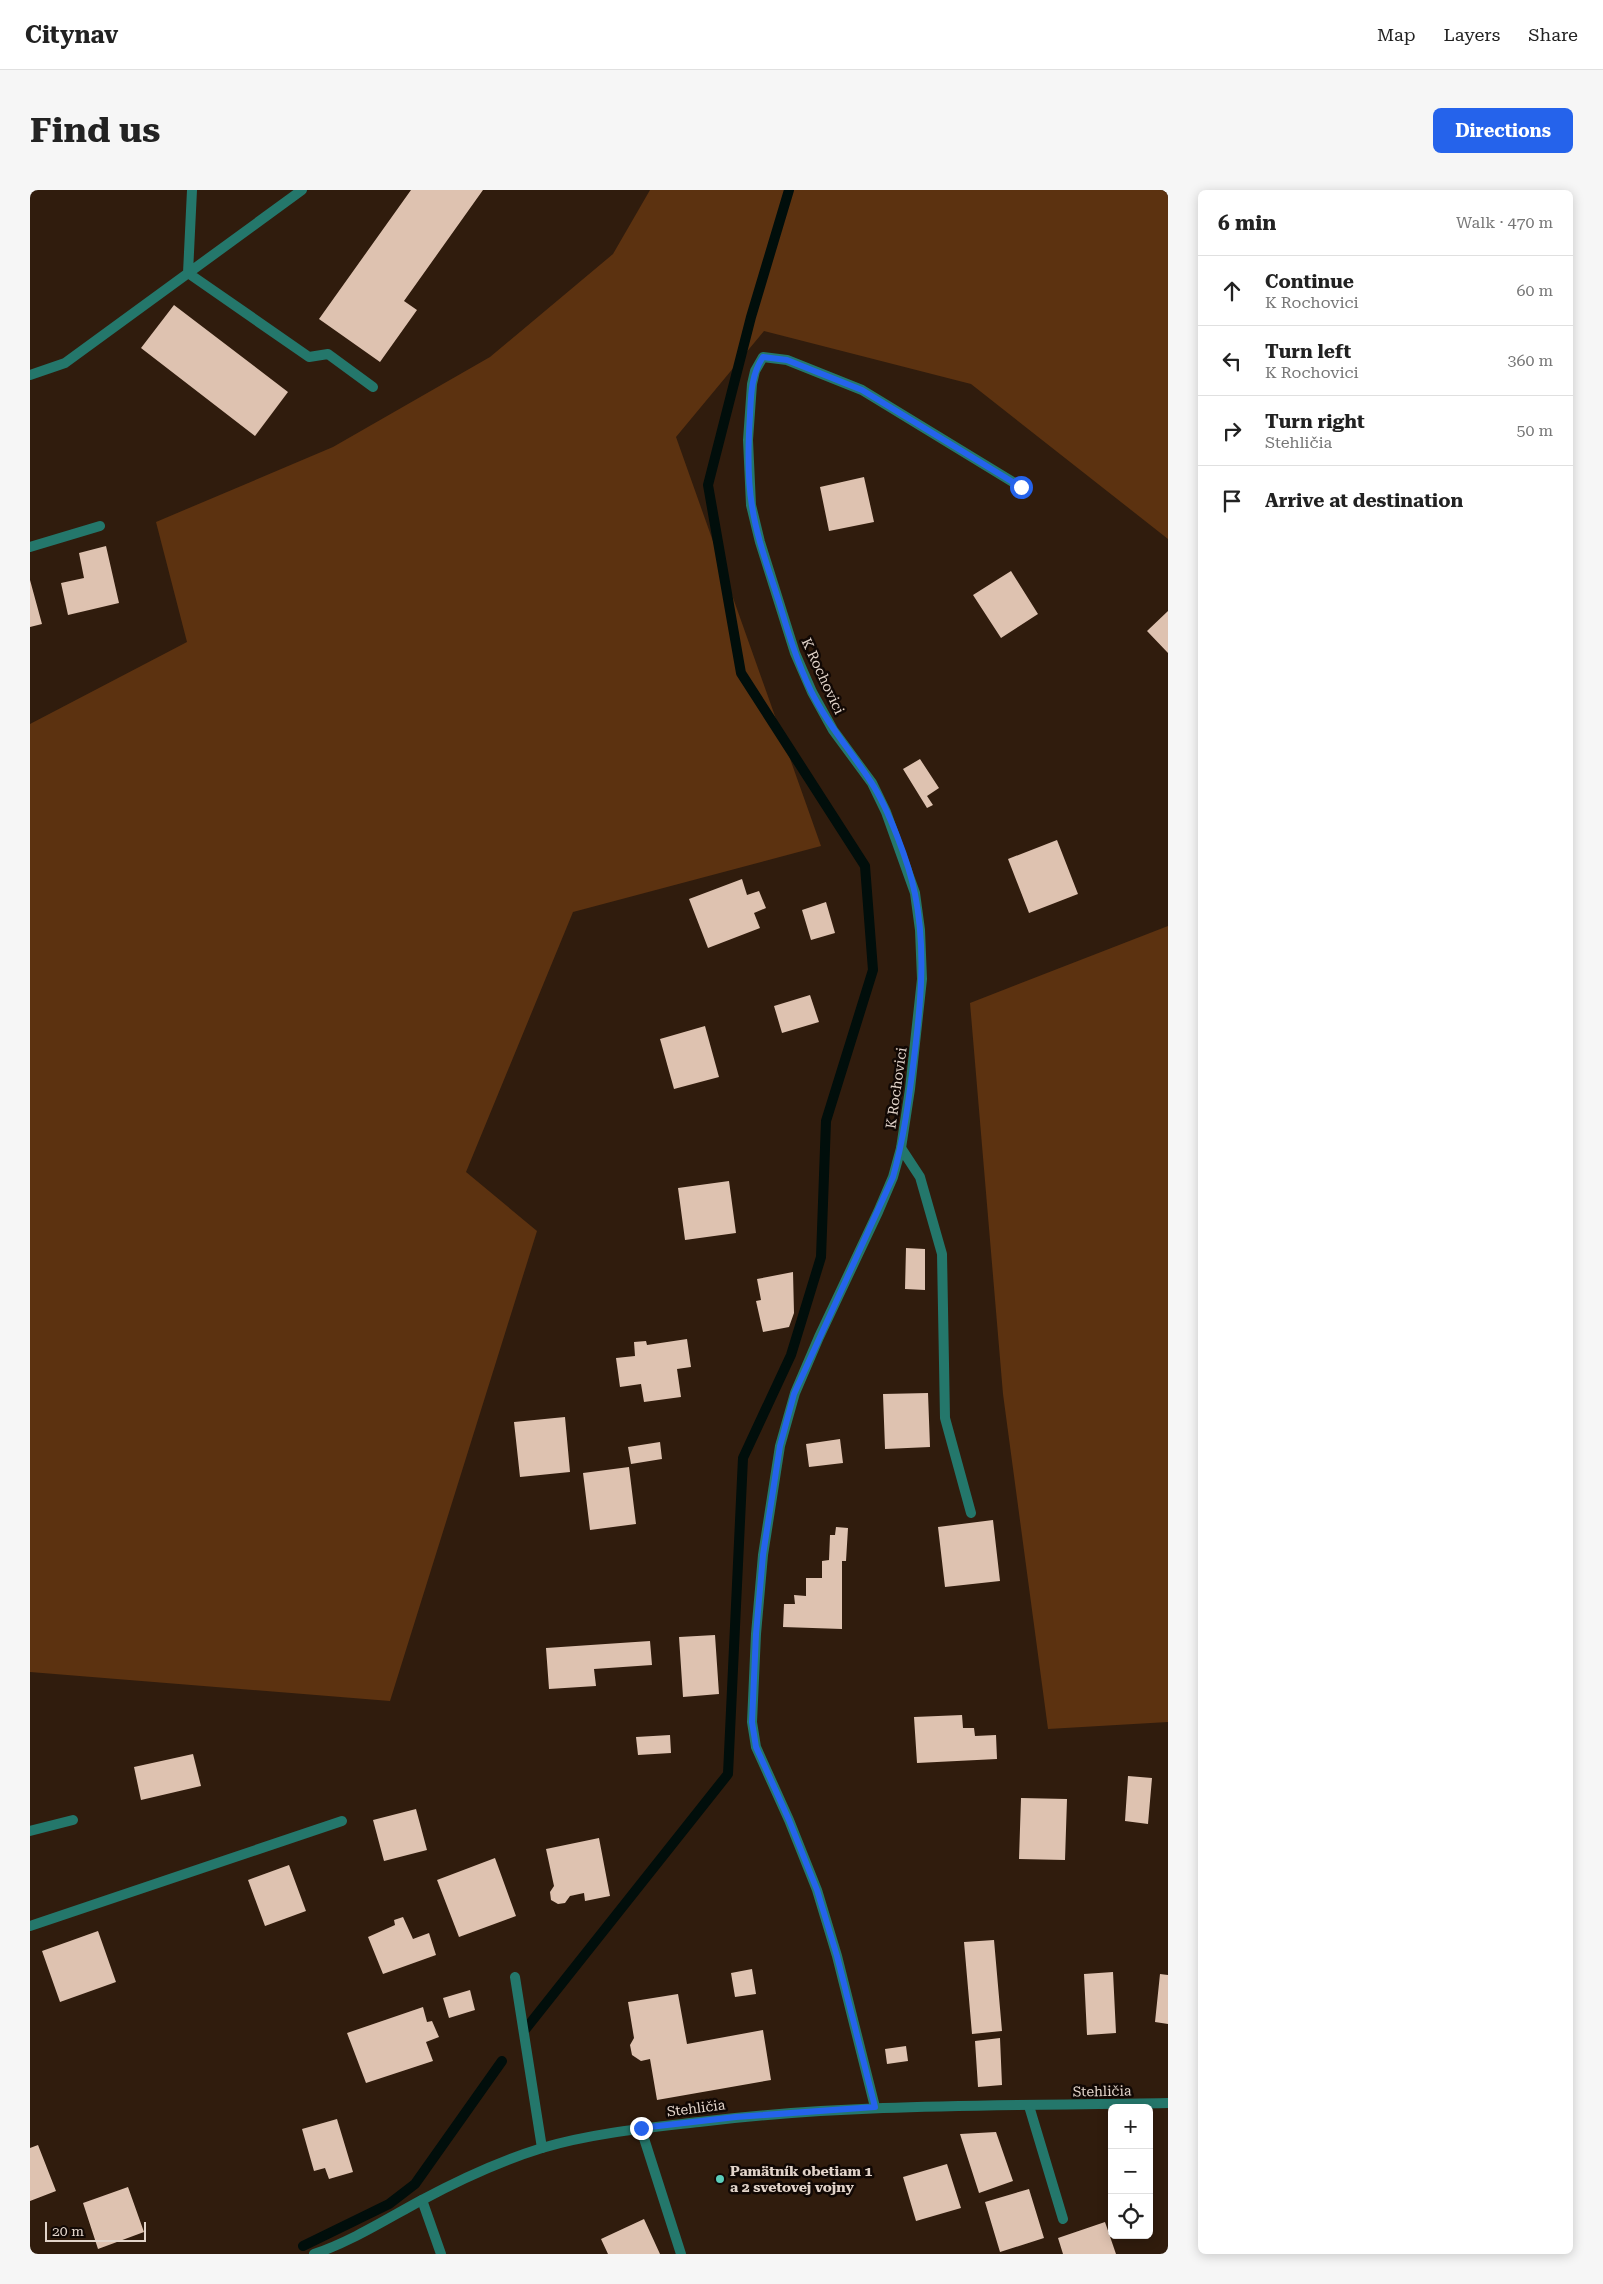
<!DOCTYPE html>
<html lang="en">
<head>
<meta charset="utf-8">
<style>
  body { margin:0; font-family:"Roboto Serif",serif; background:#f6f6f6; color:#222 }
  .controls { position:absolute; right:15px; bottom:15px; display:grid; overflow:hidden; border-radius:8px; box-shadow:0 2px 12px #0003 }
  .controls button { width:45px; height:45px; display:grid; place-items:center; padding:0; border:0; border-bottom:1px solid #e0e0e0; background:#fff; color:#222; font:25px sans-serif }
  .scale { position:absolute; left:15px; bottom:12px; width:101px; box-sizing:border-box; padding-left:5px; border:2px solid #e2d4ca; border-top:0; font-size:14px; line-height:18px; white-space:nowrap; color:#e2d4ca; -webkit-text-stroke:4px #110804; paint-order:stroke }
  .stop { position:absolute; width:15px; height:15px; margin:-11px; border:4px solid #2563eb; border-radius:50%; background:#fff }
  .stop.end { background:#2563eb; border-color:#fff; box-shadow:0 1px 5px #0008 }
  .list { margin:0; padding:0; list-style:none }
  h2 { display:flex; justify-content:space-between; align-items:center; height:65px; margin:0; padding:0 20px; font-size:21px }
  h2 small { font-size:16px; font-weight:400; color:#767676 }
  .list li { display:grid; grid-template-columns:32px 1fr auto; gap:15px; align-items:center; box-sizing:border-box; height:70px; padding:0 20px; border-top:1px solid #e0e0e0 }
  .list b { display:block; font-size:19px; white-space:nowrap }
  .list p { margin:0; font-size:16px; white-space:nowrap; color:#767676 }
  .list em { font-size:16px; font-style:normal; color:#767676 }
  .icon { flex:none; width:28px; height:28px; fill:none; stroke:currentColor; stroke-width:2; stroke-linecap:round; stroke-linejoin:round }
  .map { position:relative; flex:none; width:1138px; height:2064px; overflow:hidden; border-radius:8px }
  header { display:flex; align-items:center; gap:30px; box-sizing:border-box; height:70px; padding:0 25px; background:#fff; border-bottom:1px solid #e0e0e0 }
  header strong { font-size:24px }
  nav { display:flex; gap:28px; margin-inline-start:auto; font-size:18px }
  .intro { display:flex; align-items:center; justify-content:space-between; box-sizing:border-box; height:120px; padding:0 30px }
  h1 { margin:0; font-size:35px }
  .button { padding:12px 22px; border-radius:8px; background:#2563eb; color:#fff; font-size:18px; font-weight:700 }
  main { display:flex; gap:30px; padding:0 30px }
  aside { flex:1; background:#fff; border-radius:8px; box-shadow:0 2px 12px #0003 }
  .map>svg:first-child { display:block }
  .green { fill:#5c3210 }
  .lines { fill:none; stroke-linecap:round; stroke-linejoin:round }
  .stream { stroke:#010e0b; stroke-width:10 }
  .building { fill:#dec2b0 }
  .lane { stroke:#24776b; stroke-width:10 }
  .street { stroke:#24776b; stroke-width:10 }
  .route { stroke:#2563eb; stroke-width:6 }
  .poi-dot { fill:#5bcebb; stroke:#110804; stroke-width:2 }
  .labels { text-anchor:middle; dominant-baseline:central; stroke-width:5; stroke-linejoin:round; paint-order:stroke }
  .street-label { font-size:14px; fill:#e2d4ca; stroke:#110804 }
  .poi-label { font-size:14px; font-weight:bold; fill:#e2d4ca; stroke:#110804; text-anchor:start }
</style>
</head>
<body>
<header>
<strong>Citynav</strong>
<nav><a>Map</a><a>Layers</a><a>Share</a></nav>
</header>
<div class="intro"><h1>Find us</h1><a class="button">Directions</a></div>
<main>
<div class="map">
<svg width="1138" height="2064" viewBox="0 0 1138 2064">
  <rect width="100%" height="100%" fill="#301c0d"/>
  <!-- green -->
  <path class="green" d="M620 0H1138V349L941 194 734 141 646 247 791 656 543 722 436 982 507 1041 360 1511 0 1482V534L157 452 126 332 303 257 460 167 583 64Z
    M1138 736V1532L1018 1539 973 1204 940 813Z"/>
  <g class="lines">
    <!-- stream -->
    <path class="stream" d="M494 1841 698 1584 713 1268 761 1165 791 1067 796 931 843 780 835 676 711 483 678 295 721 127 759 0
      M273 2056 359 2014 385 1994 472 1871"/>
  </g>
  <!-- building -->
  <path class="building" d="M381 0H453L374 111 387 120 350 172 289 129Z
    M144 115 258 202 225 246 111 158Z
    M834 287 844 332 799 341 790 297Z
    M76 356 89 413 38 425 31 393 54 388 49 363Z
    M981 381 1008 424 971 448 943 405Z
    M0 390 12 434 0 437Z
    M1138 421V463L1117 441Z
    M890 569 909 598 897 606 903 615 897 618 873 579Z
    M1027 650 1048 704 999 723 978 669Z
    M712 689 717 705 729 701 736 718 724 723 730 738 678 758 659 709Z
    M796 712 805 743 781 750 772 720Z
    M780 805 789 832 752 843 744 816Z
    M675 836 689 887 644 899 630 849Z
    M699 991 706 1043 655 1050 648 998Z
    M876 1058 895 1059V1100L875 1099Z
    M763 1082 764 1123 759 1137 733 1142 726 1111 731 1110 727 1089Z
    M657 1149 661 1177 647 1179 651 1207 614 1212 611 1194 590 1197 586 1168 605 1166 604 1152 616 1151 617 1155Z
    M898 1203 900 1257 855 1259 853 1204Z
    M535 1227 540 1282 490 1287 484 1232Z
    M810 1249 813 1273 779 1277 776 1254Z
    M630 1252 632 1269 601 1274 598 1257Z
    M599 1277 606 1334 560 1340 553 1283Z
    M963 1330 970 1391 915 1397 908 1337Z
    M806 1337 818 1338 816 1371H812V1439L753 1437 754 1414H765L764 1405 776 1406V1388H792V1371L799 1370 800 1345H805Z
    M685 1445 689 1504 653 1507 649 1447Z
    M620 1451 622 1475 564 1479 566 1496 519 1499 516 1458Z
    M932 1525 933 1538H944L945 1546 966 1545 967 1569 887 1573 884 1527Z
    M640 1545 641 1563 608 1565 606 1547Z
    M163 1564 171 1596 111 1610 104 1577Z
    M1098 1586 1122 1588 1118 1634 1095 1631Z
    M991 1608 1037 1609 1035 1670 989 1669Z
    M386 1619 397 1660 354 1671 343 1630Z
    M569 1648 580 1706 555 1711 554 1703 540 1706 535 1713 528 1714 521 1710 520 1702 524 1696 516 1659Z
    M465 1668 486 1726 429 1747 407 1690Z
    M259 1675 276 1721 235 1736 218 1690Z
    M373 1727 383 1749 399 1743 406 1765 353 1784 338 1747 365 1735 364 1730Z
    M68 1741 86 1792 30 1812 12 1761Z
    M964 1750 972 1841 942 1844 934 1752Z
    M722 1779 726 1804 705 1807 701 1783Z
    M1083 1782 1086 1843 1057 1845 1054 1784Z
    M1130 1784 1138 1785V1834L1125 1832Z
    M440 1800 445 1820 419 1828 413 1808Z
    M648 1804 657 1854 733 1840 741 1890 627 1910 620 1869 611 1871 602 1865 600 1855 604 1848 598 1812Z
    M393 1817 397 1832 402 1831 409 1847 396 1852 403 1871 336 1893 317 1843Z
    M970 1848 972 1895 948 1897 945 1851Z
    M876 1856 878 1871 857 1874 855 1859Z
    M307 1929 323 1982 299 1989 295 1978 284 1981 272 1939Z
    M966 1942 983 1991 949 2003 930 1944Z
    M8 1955 26 2001 0 2011V1958Z
    M917 1974 931 2018 886 2031 873 1987Z
    M98 1997 114 2042 68 2059 53 2013Z
    M999 1999 1014 2048 970 2062 955 2012Z
    M614 2029 630 2064H578L571 2049Z
    M1075 2032 1086 2064H1033L1028 2048Z"/>
  <g class="lines">
    <!-- lane -->
    <path class="lane" d="M162 0 158 83 279 167 298 164 343 197
      M0 185 35 173 272 0
      M871 958 890 987 912 1064 915 1228 941 1323
      M0 1641 43 1630
      M0 1736 312 1631
      M485 1787 512 1958
      M999 1916 1033 2029
      M611 1939 651 2064
      M392 2010 411 2064"/>
    <!-- street -->
    <path class="street" d="M0 357 70 336
      M845 1917 807 1766 787 1700 759 1630 726 1557 722 1532 726 1444 733 1365 750 1256 765 1203 789 1147 848 1022 863 987 871 958 880 899 892 789 890 740 885 703 856 622 842 593 803 540 782 502 765 463 730 352 721 315 718 250 722 194 725 181 733 167 757 170 832 200 991 297
      M284 2064C322 2051 355 2030 390 2011 429 1990 470 1971 512 1958 563 1943 617 1938 669 1932 825 1913 982 1916 1138 1913"/>
  </g>
  <g class="lines">
    <!-- route -->
    <path class="route" d="M611 1938 706 1927 845 1917 807 1766 787 1700 759 1630 726 1557 722 1532 726 1444 733 1365 750 1256 764 1204 863 987C874 948 879 908 884 868 891 813 896 758 885 704 879 673 858 618 841 592 821 561 797 534 781 501 767 472 758 442 749 412 739 380 727 349 722 316 717 286 718 255 720 225 721 205 721 185 733 167L757 170 832 200 991 297"/>
  </g>
  <!-- markers -->
  <circle class="poi-dot" cx="690" cy="1989" r="5"/>
  <g class="labels">
    <!-- street labels -->
    <g class="street-label">
      <text transform="translate(793 486) rotate(65)">K Rochovici</text>
      <text transform="translate(866 898) rotate(-82)">K Rochovici</text>
      <text transform="translate(1072 1901) rotate(-1)">Stehličia</text>
      <text transform="translate(666 1918) rotate(-7)">Stehličia</text>
    </g>
    <!-- poi labels -->
    <g class="poi-label">
      <text x="700" y="1981">Pamätník obetiam 1<tspan x="700" dy="16">a 2 svetovej vojny</tspan></text>
    </g>
  </g>
</svg>
<div class="controls">
<button>+</button>
<button>−</button>
<button><svg class="icon" aria-label="locate" viewBox="0 0 24 24"><circle cx="12" cy="12" r="6"/><path d="M12 2v4M12 18v4M2 12h4M18 12h4"/></svg></button>
</div>
<div class="scale">20 m</div>
<div class="stop" style="left:991px;top:297px"></div>
<div class="stop end" style="left:611px;top:1938px"></div>
</div>
<aside>
<h2>6 min<small>Walk · 470 m</small></h2>
<ul class="list">
<li><svg class="icon" aria-label="ahead" viewBox="0 0 24 24"><path d="M12 20V5M6 11l6-6 6 6"/></svg><div><b>Continue</b><p>K Rochovici</p></div><em>60 m</em></li>
<li><svg class="icon" aria-label="left" viewBox="0 0 24 24"><path d="M17 20v-9H6M10 6l-5 5 5 5"/></svg><div><b>Turn left</b><p>K Rochovici</p></div><em>360 m</em></li>
<li><svg class="icon" aria-label="right" viewBox="0 0 24 24"><path d="M7 20v-9h11M14 6l5 5-5 5"/></svg><div><b>Turn right</b><p>Stehličia</p></div><em>50 m</em></li>
<li><svg class="icon" aria-label="arrive" viewBox="0 0 24 24"><path d="M6 21V4h12l-3 4 3 4H6"/></svg><div><b>Arrive at destination</b></div></li>
</ul>
</aside>
</main>
</body>
</html>
